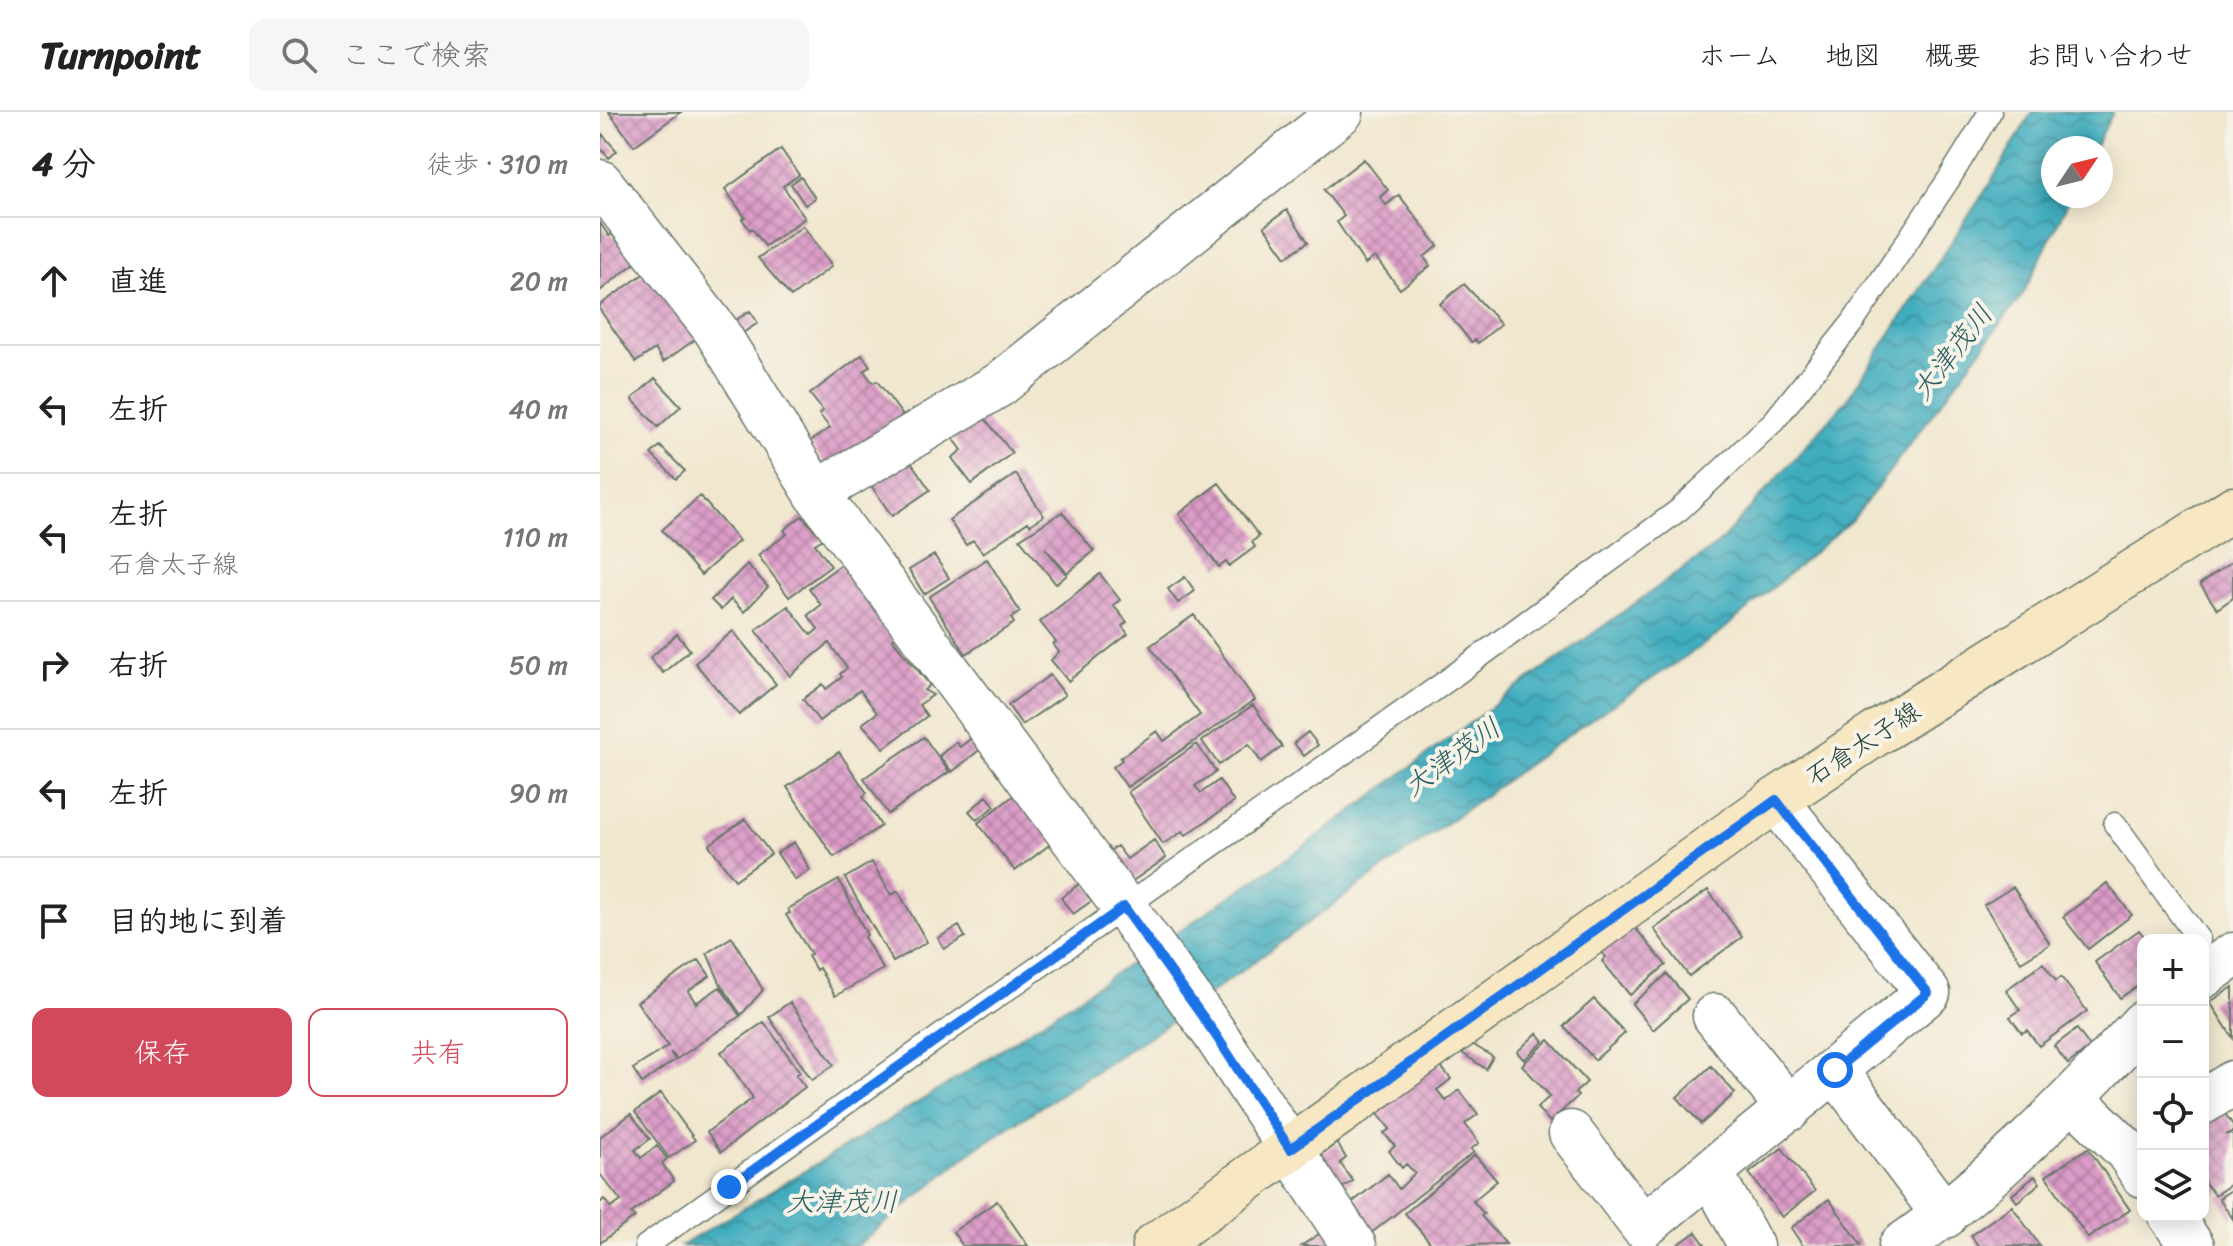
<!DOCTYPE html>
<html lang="ja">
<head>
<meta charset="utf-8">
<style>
  body { margin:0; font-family:Sriracha,"Klee One",sans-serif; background:#f6f6f6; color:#222 }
  .controls { position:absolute; right:24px; bottom:24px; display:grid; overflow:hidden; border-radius:16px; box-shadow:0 4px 20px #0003 }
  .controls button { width:72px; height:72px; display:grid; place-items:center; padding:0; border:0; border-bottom:2px solid #e0e0e0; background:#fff; color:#222; font:40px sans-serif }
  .compass { position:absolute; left:1441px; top:24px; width:72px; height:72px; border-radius:50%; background:#fff; box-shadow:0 4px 20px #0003; rotate:55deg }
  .stop { position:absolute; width:24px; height:24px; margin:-18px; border:6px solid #1a73e8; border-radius:50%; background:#fff }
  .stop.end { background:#1a73e8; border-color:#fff; box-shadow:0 2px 8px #0008 }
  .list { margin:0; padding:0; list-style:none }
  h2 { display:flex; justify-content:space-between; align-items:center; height:104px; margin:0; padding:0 32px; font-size:34px }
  h2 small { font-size:26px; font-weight:400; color:#767676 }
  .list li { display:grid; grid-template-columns:52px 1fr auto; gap:24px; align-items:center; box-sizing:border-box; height:128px; padding:0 32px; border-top:2px solid #e0e0e0 }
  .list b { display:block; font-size:30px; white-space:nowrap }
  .list p { margin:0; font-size:26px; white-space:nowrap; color:#767676 }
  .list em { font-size:26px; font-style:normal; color:#767676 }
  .actions { display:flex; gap:16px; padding:24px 32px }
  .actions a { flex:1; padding:18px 0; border:2px solid #d1495b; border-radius:16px; text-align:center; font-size:28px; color:#d1495b }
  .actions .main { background:#d1495b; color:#fff }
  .icon { flex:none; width:44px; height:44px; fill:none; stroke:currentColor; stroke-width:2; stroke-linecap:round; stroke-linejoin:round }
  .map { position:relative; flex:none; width:1633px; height:1134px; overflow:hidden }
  header { display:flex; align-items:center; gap:48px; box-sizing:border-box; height:112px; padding:0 40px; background:#fff; border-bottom:2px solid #e0e0e0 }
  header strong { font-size:38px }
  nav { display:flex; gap:44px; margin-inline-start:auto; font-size:28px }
  .search { width:560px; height:72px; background:#f6f6f6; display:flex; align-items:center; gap:20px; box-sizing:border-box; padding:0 28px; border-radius:16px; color:#767676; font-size:30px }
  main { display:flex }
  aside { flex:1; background:#fff }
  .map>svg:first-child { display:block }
  .water { fill:url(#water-waves); stroke:#30757a; stroke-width:2 }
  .building { fill:url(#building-cross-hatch) }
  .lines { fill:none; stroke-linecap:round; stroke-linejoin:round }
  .service-casing { stroke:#68786a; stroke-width:25 }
  .minor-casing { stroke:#68786a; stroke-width:47 }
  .secondary-casing { stroke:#68786a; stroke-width:47 }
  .service { stroke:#fff; stroke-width:22 }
  .minor { stroke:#fff; stroke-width:44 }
  .secondary { stroke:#f7e8c3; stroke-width:44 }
  .route { stroke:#1a73e8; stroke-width:10 }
  .labels { text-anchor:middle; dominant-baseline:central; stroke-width:8; stroke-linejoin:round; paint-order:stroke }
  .street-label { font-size:26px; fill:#1f3d34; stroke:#f7f3e8 }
  .water-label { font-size:28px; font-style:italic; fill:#295f5e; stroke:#f7f3e8 }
</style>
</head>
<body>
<header>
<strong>Turnpoint</strong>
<div class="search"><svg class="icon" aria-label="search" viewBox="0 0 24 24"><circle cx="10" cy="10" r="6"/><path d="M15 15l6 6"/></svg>ここで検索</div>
<nav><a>ホーム</a><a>地図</a><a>概要</a><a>お問い合わせ</a></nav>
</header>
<main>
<aside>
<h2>4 分<small>徒歩 · 310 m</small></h2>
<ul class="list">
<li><svg class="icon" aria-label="ahead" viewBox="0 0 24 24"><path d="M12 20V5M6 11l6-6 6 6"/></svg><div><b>直進</b></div><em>20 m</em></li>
<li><svg class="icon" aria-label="left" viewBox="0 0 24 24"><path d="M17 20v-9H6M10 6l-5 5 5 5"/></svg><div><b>左折</b></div><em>40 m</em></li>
<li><svg class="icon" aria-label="left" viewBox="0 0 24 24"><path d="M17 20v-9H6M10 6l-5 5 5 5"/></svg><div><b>左折</b><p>石倉太子線</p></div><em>110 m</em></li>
<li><svg class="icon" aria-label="right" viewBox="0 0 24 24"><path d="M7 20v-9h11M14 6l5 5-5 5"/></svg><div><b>右折</b></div><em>50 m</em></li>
<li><svg class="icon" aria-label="left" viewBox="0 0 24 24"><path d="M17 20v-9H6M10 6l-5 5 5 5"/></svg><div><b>左折</b></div><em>90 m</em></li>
<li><svg class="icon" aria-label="arrive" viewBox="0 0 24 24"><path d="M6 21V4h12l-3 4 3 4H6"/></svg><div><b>目的地に到着</b></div></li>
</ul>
<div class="actions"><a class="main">保存</a><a>共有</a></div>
</aside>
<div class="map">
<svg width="1633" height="1134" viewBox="0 0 1633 1134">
  <defs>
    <pattern id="water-waves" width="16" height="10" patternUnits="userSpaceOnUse" patternTransform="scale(2)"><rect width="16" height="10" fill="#41adbf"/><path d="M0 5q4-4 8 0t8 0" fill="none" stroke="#368e9c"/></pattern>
    <pattern id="building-cross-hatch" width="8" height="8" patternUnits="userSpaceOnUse" patternTransform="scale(2)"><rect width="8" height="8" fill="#dc9bc8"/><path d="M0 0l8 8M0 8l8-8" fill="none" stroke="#b280a3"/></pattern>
  </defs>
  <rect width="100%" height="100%" fill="#f7f3e8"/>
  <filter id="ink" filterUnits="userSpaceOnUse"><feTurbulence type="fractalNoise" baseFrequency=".0125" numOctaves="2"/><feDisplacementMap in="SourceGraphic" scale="16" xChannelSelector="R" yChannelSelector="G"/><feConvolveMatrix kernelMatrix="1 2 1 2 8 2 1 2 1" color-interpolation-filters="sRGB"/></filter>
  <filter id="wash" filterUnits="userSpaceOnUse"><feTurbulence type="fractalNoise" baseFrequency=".006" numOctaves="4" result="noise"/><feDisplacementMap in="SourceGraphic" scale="32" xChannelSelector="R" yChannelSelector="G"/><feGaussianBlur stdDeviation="1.8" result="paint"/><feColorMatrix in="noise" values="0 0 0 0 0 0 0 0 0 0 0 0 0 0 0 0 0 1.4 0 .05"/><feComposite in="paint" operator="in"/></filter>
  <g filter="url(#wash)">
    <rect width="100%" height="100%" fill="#f1e7cf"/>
    <!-- water -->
    <path class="water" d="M1432 0H1513L1495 36H1453V84H1471L1423 182 1254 406 1115 525 984 612 565 914 371 1040 257 1134H81L353 969 564 829 706 733 917 576 1119 431 1246 289 1391 70Z"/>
    <g id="blocks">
      <!-- building -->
      <path class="building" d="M9 0H81L34 34Z
        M2 22 17 39 9 46 0 36Z
        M181 37 199 63 183 74 205 106 165 134 152 116 150 118 142 107 145 105 125 77Z
        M764 47 788 78 780 85 786 93 799 83 838 134 824 145 830 154 800 177 775 145 765 152 737 110 744 104 724 78Z
        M201 65 215 86 205 93 191 72Z
        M687 98 708 130 686 145 664 114Z
        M0 111 9 124 12 122 20 133 23 132 36 150 0 179Z
        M203 114 232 154 191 185 158 146Z
        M52 156 96 227 63 250 55 237 36 250 0 198V193Z
        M864 172 901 212 878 231 875 228 871 230 840 192Z
        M150 199 158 211 135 226 127 214Z
        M262 243 270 254 264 259 273 271 277 269 309 312 233 363 209 330 230 316 219 302 223 299 210 282Z
        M55 266 81 294 58 315 32 287Z
        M376 295 412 341 372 372 352 346 362 338 347 318Z
        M60 334 85 359 76 367 51 342Z
        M306 343 330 378 292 404 268 369Z
        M416 362 444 404 430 413 428 410 383 441 373 428 366 433 349 408Z
        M619 371 659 424 652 430 655 435 629 454 626 450 619 455 579 402Z
        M100 384 139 429 101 463 62 418Z
        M462 400 494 439 467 461 445 436 467 463 456 472 420 427Z
        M202 404 223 427 215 432 231 454 189 485 158 443 187 422 184 418Z
        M334 443 349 466 324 482 309 458Z
        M387 447 420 500 411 506 414 511 366 542 329 485Z
        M246 449 298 523 292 527 330 573 324 578 333 583 319 593 327 604 284 636 262 612 277 601 260 578 219 609 203 587 223 572 226 577 242 565 240 562 247 556 229 531 190 564 156 518 188 494 211 523 218 517 208 503 221 493 209 476Z
        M1633 449V486L1617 497 1600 472Z
        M147 452 168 475 144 500 131 487 121 498 111 488Z
        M500 462 520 488 513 493 527 510 522 514 528 522 468 569 451 548 459 540 453 532 456 530 440 510Z
        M585 465 595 479 578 491 568 477Z
        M594 503 655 588 527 675 513 655 522 648 520 646 557 619 564 629 600 603 550 534Z
        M133 519 176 572 139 603 95 551Z
        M77 522 90 538 63 561 50 546Z
        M450 563 465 583 422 613 408 593Z
        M653 593 682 635 661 650 649 632 619 653 602 629Z
        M708 620 718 633 704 644 694 631Z
        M374 624 383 635 352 660 339 644 356 630 360 635Z
        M324 625 349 660 288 702 264 666Z
        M597 632 616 660 595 674 601 681 619 668 634 690 586 723 583 719 563 732 528 680Z
        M239 640 267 681 263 684 281 714 234 745 187 675Z
        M421 678 457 727 415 759 378 711Z
        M387 684 395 694 377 708 369 699Z
        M145 707 171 742 135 768 109 733Z
        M554 728 566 746 528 772 508 740 517 734 527 747Z
        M194 730 210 758 195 768 177 741Z
        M272 750 291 783 298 779 327 830 293 850 245 766Z
        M239 768 267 823 264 825 283 857 235 884 219 856 216 858 208 844 211 842 186 803 190 801 188 797Z
        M484 768 497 785 473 802 461 786Z
        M1507 771 1532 803 1488 837 1463 805Z
        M1413 775 1450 832 1421 850 1384 793Z
        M1108 778 1142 825 1089 864 1054 817Z
        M1032 812 1066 853 1030 883 1002 849 1006 845 1000 838Z
        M359 814 365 825 344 837 338 826Z
        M1539 818 1547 828H1543V870L1520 886 1495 850Z
        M132 825 163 878 141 903 121 873 107 841Z
        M99 848 110 864 88 879 96 891 120 875 140 904 77 947 70 940 75 948 42 971 33 957 68 934 37 890Z
        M1443 851 1456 869 1461 865 1487 899 1439 934 1427 918 1422 921 1410 905 1420 898 1406 878Z
        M1067 862 1088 887 1053 918 1032 892Z
        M1633 875V926L1610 890Z
        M994 887 1025 921 995 948 964 914Z
        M190 890 234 953 212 968 169 905Z
        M164 910 200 960 196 963 205 975 121 1040 107 1020 153 986 121 940Z
        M1477 917 1490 935 1468 952 1454 934Z
        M937 921 944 929 924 948 917 940Z
        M949 928 987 970 975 981 978 984 950 1010 937 996 950 984 922 953Z
        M869 930 893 945 886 957 862 941Z
        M834 946 851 967 837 978 846 989 859 978 878 1002 865 1012 879 1031 871 1037 874 1040 765 1126 749 1093 788 1062 799 1077 815 1061 806 1052 802 1056 789 1039 795 1034 784 1021 790 1017 774 997Z
        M1111 954 1135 981 1101 1012 1077 985Z
        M61 981 95 1028 69 1046 35 1000Z
        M1623 999 1633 1013V1019L1626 1023 1633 1020V1071L1615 1083 1603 1069V1016Z
        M31 1002 50 1027 35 1038 41 1046 57 1034 67 1047 62 1051 74 1069 31 1101 35 1105 0 1131V1091L4 1087 11 1096 21 1089 0 1062V1025Z
        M737 1031 746 1046 740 1051 753 1069 735 1081 712 1049Z
        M1182 1036 1215 1079 1182 1105 1149 1061Z
        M1488 1036 1530 1098 1488 1126 1446 1064Z
        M875 1043 897 1069 873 1089 884 1102 881 1104 906 1132 833 1134 805 1101Z
        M1435 1064 1440 1071 1417 1090 1412 1083Z
        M1633 1077V1107L1619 1086Z
        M1229 1087 1262 1134H1203L1191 1116Z
        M397 1089 428 1134H363L353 1120Z
        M1412 1094 1440 1134H1378L1371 1123Z
        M728 1116 740 1134H701Z
        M1096 1120 1106 1134H1076Z"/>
    </g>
  </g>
  <g filter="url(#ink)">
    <use href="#blocks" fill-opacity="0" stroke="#68786a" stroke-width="2"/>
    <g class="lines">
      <!-- service casing -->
      <g class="service-casing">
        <path id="service" d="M1515 712 1599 828
          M46 1134 319 939 841 573 1079 398 1174 309 1253 210 1349 67 1390 0"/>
      </g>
      <!-- minor casing -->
      <g class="minor-casing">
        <path id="minor" d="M0 70 115 217 216 381 530 803 615 922 754 1134
          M216 381 399 273 741 0
          M1603 864 1633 843
          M1115 904 1189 997
          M1235 958 1345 1104
          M1473 987 1527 1039 1543 1063
          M1603 990 1633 971
          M971 1021 1043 1115 1328 881 1176 688
          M1111 1061 1151 1134
          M1571 1104 1592 1134
          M1301 1134C1391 1071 1469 991 1543 911"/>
      </g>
      <!-- secondary casing -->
      <g class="secondary-casing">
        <path id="secondary" d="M554 1134 1176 688 1274 623 1633 397"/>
      </g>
      <!-- service -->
      <use href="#service" class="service"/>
      <!-- minor -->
      <use href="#minor" class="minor"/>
      <!-- secondary -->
      <use href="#secondary" class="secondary"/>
    </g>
  </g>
  <g class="lines" filter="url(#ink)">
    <!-- route -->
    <path class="route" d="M129 1075 524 795 615 922 690 1037 1176 688 1328 881 1235 958"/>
  </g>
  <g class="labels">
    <!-- street labels -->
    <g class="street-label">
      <text transform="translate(1263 631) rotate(-33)">石倉太子線</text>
    </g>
    <!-- water labels -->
    <g class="water-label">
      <text transform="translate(1352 240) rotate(-52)">大津茂川</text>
      <text transform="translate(852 645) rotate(-36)">大津茂川</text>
      <text x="242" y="1089">大津茂川</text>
    </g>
  </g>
</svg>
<div class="controls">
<button>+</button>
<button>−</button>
<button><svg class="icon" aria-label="locate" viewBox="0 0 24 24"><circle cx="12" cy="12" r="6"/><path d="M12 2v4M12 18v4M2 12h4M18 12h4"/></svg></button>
<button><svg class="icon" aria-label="layers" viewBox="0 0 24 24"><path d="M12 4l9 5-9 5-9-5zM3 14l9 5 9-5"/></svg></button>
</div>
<svg class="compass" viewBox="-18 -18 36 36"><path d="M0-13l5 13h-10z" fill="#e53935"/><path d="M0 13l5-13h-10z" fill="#767676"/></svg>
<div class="stop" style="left:1235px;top:958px"></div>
<div class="stop end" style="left:129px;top:1075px"></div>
</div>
</main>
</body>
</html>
